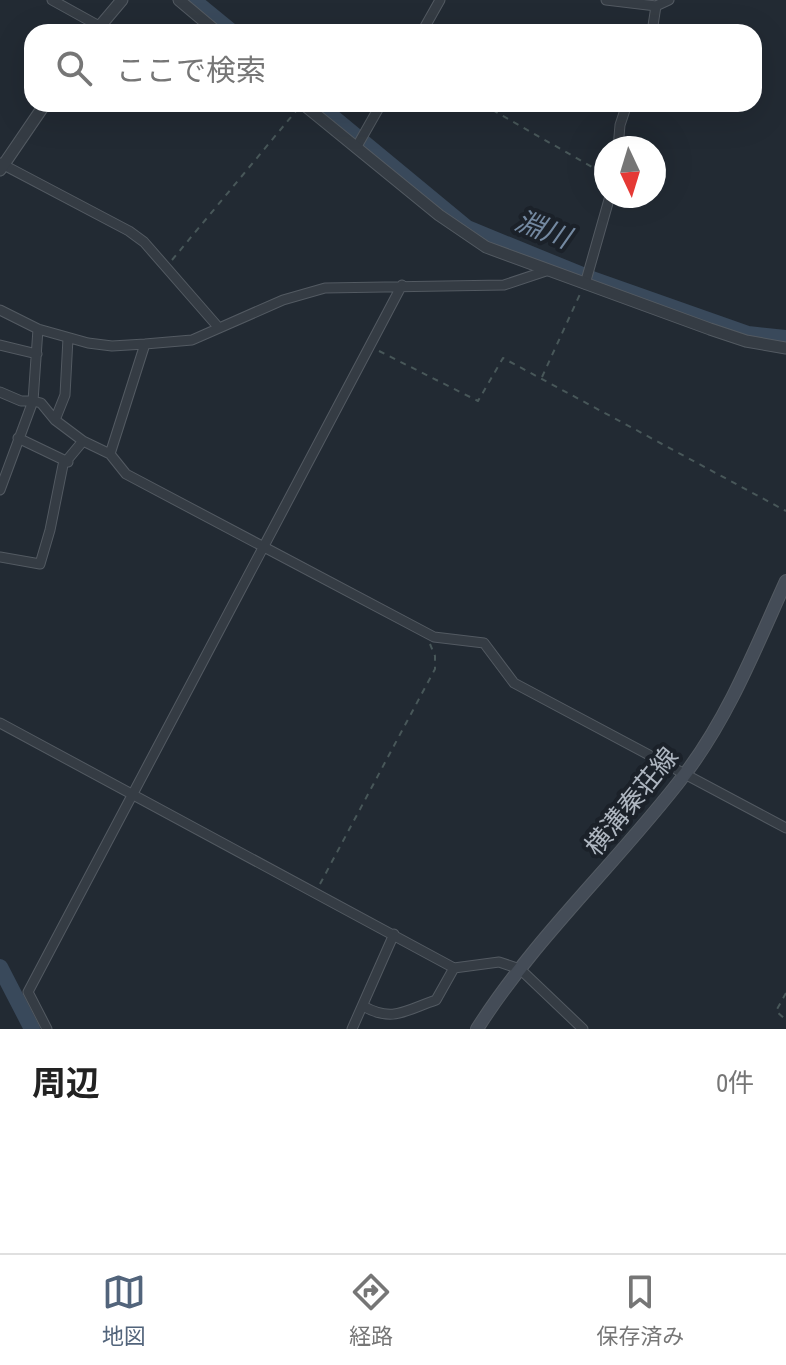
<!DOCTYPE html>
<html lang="ja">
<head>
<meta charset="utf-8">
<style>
  body { margin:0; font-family:"Archivo Narrow","Noto Sans JP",sans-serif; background:#f2f2f2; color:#222 }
  .compass { position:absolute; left:594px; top:136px; width:72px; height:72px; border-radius:50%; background:#fff; box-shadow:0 8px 32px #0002; rotate:176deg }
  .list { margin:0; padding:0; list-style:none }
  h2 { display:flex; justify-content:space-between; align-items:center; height:104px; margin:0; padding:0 32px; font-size:34px }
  h2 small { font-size:26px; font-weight:400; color:#767676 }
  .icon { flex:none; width:44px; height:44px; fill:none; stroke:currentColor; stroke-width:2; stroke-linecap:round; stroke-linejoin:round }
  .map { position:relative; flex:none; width:786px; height:1029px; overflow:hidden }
  .search { position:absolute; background:#fff; box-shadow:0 8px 32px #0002; left:24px; right:24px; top:24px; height:88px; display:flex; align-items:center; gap:20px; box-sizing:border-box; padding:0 28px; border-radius:24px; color:#767676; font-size:30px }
  .sheet { height:224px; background:#fff }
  nav { display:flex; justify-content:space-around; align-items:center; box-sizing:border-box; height:112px; border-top:2px solid #e0e0e0; background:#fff; font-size:22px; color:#767676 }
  nav a { display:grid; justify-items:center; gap:4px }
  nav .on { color:#52647b }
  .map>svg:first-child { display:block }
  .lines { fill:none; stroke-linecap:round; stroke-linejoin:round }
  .river { stroke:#39495b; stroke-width:16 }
  .minor-casing { stroke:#535a62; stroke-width:11 }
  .tertiary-casing { stroke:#535a62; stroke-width:13 }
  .secondary-casing { stroke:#535a62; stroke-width:14 }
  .path { stroke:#485759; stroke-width:2; stroke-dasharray:6 6; stroke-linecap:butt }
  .minor { stroke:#353c44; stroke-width:9 }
  .tertiary { stroke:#353c44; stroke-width:11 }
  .secondary { stroke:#444c57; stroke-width:12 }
  .labels { text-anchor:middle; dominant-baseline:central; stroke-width:8; stroke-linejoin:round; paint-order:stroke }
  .street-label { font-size:26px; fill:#afb7c1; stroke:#1b2129 }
  .water-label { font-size:28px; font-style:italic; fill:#7489a1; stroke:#1b2129 }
</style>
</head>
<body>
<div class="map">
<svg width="786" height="1029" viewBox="0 0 786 1029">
  <rect width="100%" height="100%" fill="#222a33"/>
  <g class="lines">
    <!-- river -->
    <path class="river" d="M193 0 232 32
      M317 104 467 228 592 279 748 334 786 338
      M0 967 32 1029"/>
    <!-- minor casing -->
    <g class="minor-casing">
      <path id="minor" d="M52 0 99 26
        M606 0 656 6
        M422 32 440 0
        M652 32 656 6 669 0
        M356 148 381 104
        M618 148 620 125 627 104
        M0 163 129 231 144 242 219 328
        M585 284 610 196
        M0 310 38 329 88 343 112 346 145 344 192 340 283 300 325 288 504 285 546 271
        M38 329 33 401 41 403 55 420 83 441
        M0 345 37 354
        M0 392 21 401H33L0 490
        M55 420 65 395 68 338
        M18 438 68 462
        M110 454 145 344
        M0 557 40 564 50 530 63 465 83 441 110 454 126 474 434 637 484 643 514 683 786 828
        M0 723 454 968 499 962 520 969 583 1029
        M363 1006C393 1023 406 1010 436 1000L454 968
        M47 1029 28 992 402 285
        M352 1029 394 934"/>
    </g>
    <!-- tertiary casing -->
    <g class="tertiary-casing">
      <path id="tertiary" d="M179 0 217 32
        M95 32 122 0
        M303 104 439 215 486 247 710 329 746 341 786 348
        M0 170 45 104"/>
    </g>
    <!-- secondary casing -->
    <g class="secondary-casing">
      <path id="secondary" d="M477 1029C536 936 619 861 685 774 729 716 756 647 786 581"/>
    </g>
    <!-- path -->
    <path class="path" d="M482 104 606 175
      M172 260 296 111
      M379 351 478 401 503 358 786 511
      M542 377 581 292
      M320 884 435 669V656L430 644
      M786 993 776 1011 786 1020"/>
    <!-- minor -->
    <use href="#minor" class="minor"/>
    <!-- tertiary -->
    <use href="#tertiary" class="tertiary"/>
    <!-- secondary -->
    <use href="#secondary" class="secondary"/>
  </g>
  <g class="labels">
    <!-- street labels -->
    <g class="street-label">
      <text transform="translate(631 801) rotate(-51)">横溝秦荘線</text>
    </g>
    <!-- water labels -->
    <g class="water-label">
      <text transform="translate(543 229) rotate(21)">淵川</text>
    </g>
  </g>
</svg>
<svg class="compass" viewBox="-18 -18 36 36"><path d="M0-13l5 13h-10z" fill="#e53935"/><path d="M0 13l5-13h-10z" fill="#767676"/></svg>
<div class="search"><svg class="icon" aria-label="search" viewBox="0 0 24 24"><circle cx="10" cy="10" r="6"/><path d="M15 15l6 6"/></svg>ここで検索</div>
</div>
<section class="sheet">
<h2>周辺<small>0件</small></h2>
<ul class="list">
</ul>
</section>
<nav>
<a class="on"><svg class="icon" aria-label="map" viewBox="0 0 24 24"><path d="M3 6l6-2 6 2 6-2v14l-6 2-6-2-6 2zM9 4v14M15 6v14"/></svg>地図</a>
<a><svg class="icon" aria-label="directions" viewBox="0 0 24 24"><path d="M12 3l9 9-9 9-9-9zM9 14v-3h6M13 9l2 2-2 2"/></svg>経路</a>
<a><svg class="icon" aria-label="saved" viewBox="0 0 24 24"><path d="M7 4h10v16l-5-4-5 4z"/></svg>保存済み</a>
</nav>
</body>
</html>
